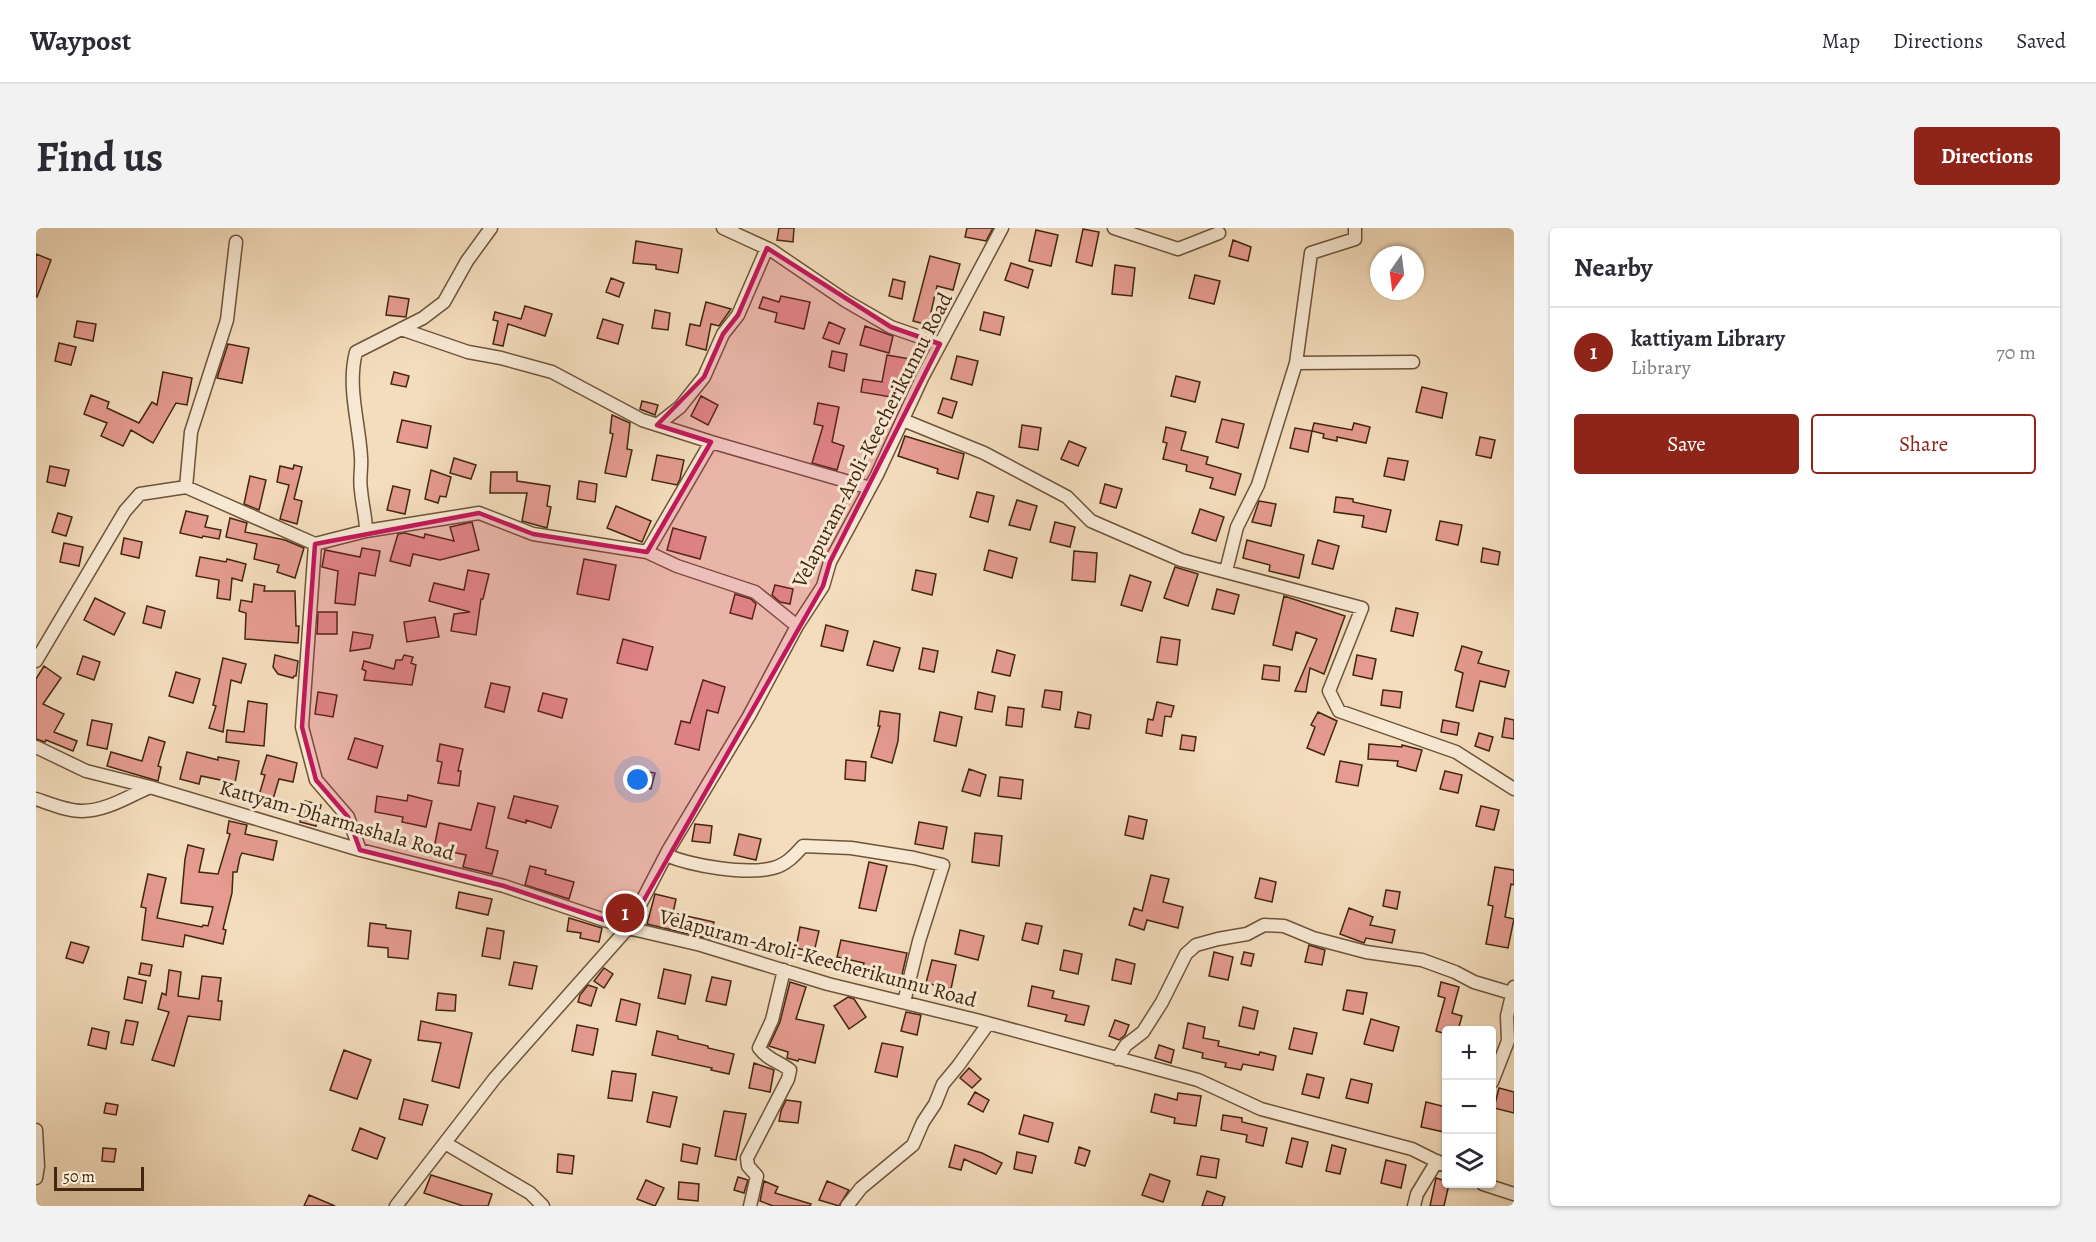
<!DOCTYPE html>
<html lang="en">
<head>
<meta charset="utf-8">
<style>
  body { margin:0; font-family:Alegreya,serif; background:#f2f2f3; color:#2b2b33 }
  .controls { position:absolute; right:18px; bottom:18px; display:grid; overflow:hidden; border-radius:6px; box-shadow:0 2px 4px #0004 }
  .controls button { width:54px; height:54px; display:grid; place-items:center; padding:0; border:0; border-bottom:2px solid #e1e1e2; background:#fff; color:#2b2b33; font:30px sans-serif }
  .compass { position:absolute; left:1334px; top:18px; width:54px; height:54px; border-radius:50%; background:#fff; box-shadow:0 2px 4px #0004; rotate:194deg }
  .scale { position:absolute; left:18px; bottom:15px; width:90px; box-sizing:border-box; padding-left:6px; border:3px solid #42260f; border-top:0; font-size:16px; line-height:21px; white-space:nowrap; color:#42260f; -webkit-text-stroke:4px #f8e9d4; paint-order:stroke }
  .you { position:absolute; left:602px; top:552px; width:21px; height:21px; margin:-15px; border:4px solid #fff; border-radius:50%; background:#1a73e8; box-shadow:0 0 0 9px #1a73e833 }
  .badge { display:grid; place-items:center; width:39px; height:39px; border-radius:50%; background:#8f2418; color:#fff; font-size:20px; font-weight:700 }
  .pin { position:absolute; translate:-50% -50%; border:3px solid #fff; box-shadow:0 2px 6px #0006 }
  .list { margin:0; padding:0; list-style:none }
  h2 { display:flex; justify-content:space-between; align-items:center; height:78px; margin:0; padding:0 24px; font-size:26px }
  h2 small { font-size:20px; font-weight:400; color:#7c7c81 }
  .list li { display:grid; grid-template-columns:39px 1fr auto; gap:18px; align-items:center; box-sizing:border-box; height:90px; padding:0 24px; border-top:2px solid #e1e1e2 }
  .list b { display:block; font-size:22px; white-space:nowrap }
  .list p { margin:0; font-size:20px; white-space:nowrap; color:#7c7c81 }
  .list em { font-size:20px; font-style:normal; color:#7c7c81 }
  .actions { display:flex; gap:12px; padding:18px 24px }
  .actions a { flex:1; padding:14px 0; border:2px solid #8f2418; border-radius:6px; text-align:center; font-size:21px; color:#8f2418 }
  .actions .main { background:#8f2418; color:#fff }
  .icon { flex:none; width:33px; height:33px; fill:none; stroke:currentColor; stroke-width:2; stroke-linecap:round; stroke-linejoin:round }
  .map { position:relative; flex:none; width:1478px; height:978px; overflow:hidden; border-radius:6px }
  header { display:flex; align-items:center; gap:36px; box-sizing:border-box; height:84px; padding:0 30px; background:#fff; border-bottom:2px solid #e1e1e2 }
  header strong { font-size:28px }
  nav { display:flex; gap:33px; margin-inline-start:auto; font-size:21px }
  .intro { display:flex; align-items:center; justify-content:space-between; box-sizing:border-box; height:144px; padding:0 36px }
  h1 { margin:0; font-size:42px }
  .button { padding:15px 27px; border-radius:6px; background:#8f2418; color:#fff; font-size:21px; font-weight:700 }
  main { display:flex; gap:36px; padding:0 36px }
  aside { flex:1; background:#fff; border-radius:6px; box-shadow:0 2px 4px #0004 }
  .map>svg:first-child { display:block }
  .building { fill:#e59b90; stroke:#42260f; stroke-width:1.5 }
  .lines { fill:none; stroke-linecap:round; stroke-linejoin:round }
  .minor-casing { stroke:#6e543a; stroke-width:15 }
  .minor { stroke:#f8e9d4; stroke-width:12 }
  .marked { fill:#c2185b; fill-opacity:0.2; stroke:#c2185b; stroke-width:4.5; stroke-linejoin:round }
  .labels { text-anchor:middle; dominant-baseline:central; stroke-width:6; stroke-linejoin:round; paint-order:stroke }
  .street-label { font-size:21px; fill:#42260f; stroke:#f8e9d4 }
</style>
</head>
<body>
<header>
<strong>Waypost</strong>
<nav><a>Map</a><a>Directions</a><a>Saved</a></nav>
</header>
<div class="intro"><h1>Find us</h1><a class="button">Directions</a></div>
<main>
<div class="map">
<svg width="1478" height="978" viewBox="0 0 1478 978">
  <rect width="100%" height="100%" fill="#f4ddbd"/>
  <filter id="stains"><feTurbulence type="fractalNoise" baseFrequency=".00333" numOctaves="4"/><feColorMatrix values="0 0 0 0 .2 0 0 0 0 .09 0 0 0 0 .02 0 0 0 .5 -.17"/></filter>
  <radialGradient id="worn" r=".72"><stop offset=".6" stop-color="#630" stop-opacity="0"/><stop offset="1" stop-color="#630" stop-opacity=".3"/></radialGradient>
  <!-- building -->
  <path class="building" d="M743 0H758L757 14 741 12Z
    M931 0H957L950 13 929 9Z
    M1047 1 1063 4 1056 38 1040 34Z
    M1000 2 1022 7 1015 38 993 33Z
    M1197 12 1215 19 1212 33 1193 28Z
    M600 13 646 21 642 45 620 41V37L597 35Z
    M0 26 15 32 1 69H0Z
    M894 28 924 36 917 62 901 58 892 97 877 93Z
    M975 35 997 42 992 60 969 52Z
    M1079 37 1099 40 1096 68 1076 66Z
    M1159 47 1184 53 1178 76 1153 70Z
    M575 50 588 55 583 69 570 64Z
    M857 51 869 54 866 71 853 68Z
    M353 68 373 71 370 89 350 87Z
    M745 68 774 74 768 101 739 94 741 85 723 80 727 69 743 74Z
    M670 74 695 81 683 98 675 96 670 122 650 117 654 96 664 98Z
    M489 78 516 86 509 108 472 96 467 118 457 116 462 93 457 92 459 84 485 91Z
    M619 82 634 85 632 102 616 100Z
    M948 84 968 89 964 107 944 102Z
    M567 91 587 97 582 116 561 110Z
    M41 93 60 96 57 113 38 109Z
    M793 94 809 101 803 116 787 110Z
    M829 98 857 108 853 125 824 117Z
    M23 115 40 119 35 137 19 133Z
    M192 116 213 120 206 155 181 150Z
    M796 123 811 126 808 143 793 139Z
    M851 127 886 133 881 143 874 142 867 171 825 164 827 151 846 154Z
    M921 128 942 133 936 157 915 151Z
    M127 144 156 150 151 177 140 175 117 215 95 202 87 218 65 208 71 195 48 186 55 167 73 174 71 180 103 195 116 174 121 177Z
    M358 144 373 148 370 159 355 156Z
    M1140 148 1164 154 1159 174 1135 168Z
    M1386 159 1411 165 1406 190 1380 184Z
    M665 168 682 177 672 197 655 188Z
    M907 170 921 174 916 190 902 185Z
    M606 173 622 177 619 187 604 181Z
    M782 175 803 179 796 214 808 218 801 242 776 235 787 198 778 196Z
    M576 187 594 195 591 221 596 222 590 249 569 245 577 206 574 205Z
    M1186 191 1208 196 1202 220 1180 214Z
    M366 192 395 198 391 220 361 214Z
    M1278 195 1316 202 1318 195 1334 199 1330 215 1301 209V213L1287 210 1288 206 1276 203Z
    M986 197 1005 200 1002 222 983 219Z
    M1130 199 1150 204 1145 222 1172 229 1170 236 1205 246 1199 267 1174 260 1177 250 1150 243 1151 237 1127 231 1131 215 1127 214Z
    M1259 200 1276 203 1272 224 1254 220Z
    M869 208 928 226 922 251 901 245 902 241 862 228Z
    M1444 209 1459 212 1455 230 1440 227Z
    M1033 213 1050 220 1042 238 1025 231Z
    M621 227 648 232 644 251 641 257 616 252Z
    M418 230 440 237 435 251 414 245Z
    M1352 230 1372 233 1368 252 1348 248Z
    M258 237 266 239 258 271 266 273 261 296 244 291 253 257 241 254 244 238 257 241Z
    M14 238 33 242 29 258 11 254Z
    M395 242 415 249 410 269 404 268 402 275 389 271Z
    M455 244H481V253L514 258 511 278 515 279 511 300 486 293 491 265H454Z
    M214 248 230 252 223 282 208 276Z
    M543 253 561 256 559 274 541 271Z
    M1069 256 1086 261 1080 280 1064 275Z
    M357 258 374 262 369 286 351 282Z
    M941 264 958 268 952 294 934 289Z
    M1300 269 1317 271V274L1355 282 1350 304 1326 299 1328 288 1298 284Z
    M981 272 1001 278 994 302 973 297Z
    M1223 273 1240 276 1235 298 1216 294Z
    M580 278 615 293 606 314 571 300Z
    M1164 281 1188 289 1180 313 1156 305Z
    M150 283 172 288 169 299 185 302 183 311 167 308 166 310 144 305Z
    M22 285 36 289 30 308 16 304Z
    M194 290 211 295 209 304 249 312 268 320 259 350 241 344 243 337 218 331 221 316 190 309Z
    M1404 293 1426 297 1422 317 1400 312Z
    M436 294 443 322 404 332 377 326 374 338 354 333 362 306 369 305 388 310 389 306 418 313 414 299Z
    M1019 294 1039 299 1034 319 1014 314Z
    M637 300 670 309 664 331 631 322Z
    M88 310 106 314 103 330 85 326Z
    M1211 312 1268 327 1263 350 1233 343 1234 337 1207 330Z
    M1282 312 1303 318 1297 341 1276 336Z
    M28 315 47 319 43 338 24 334Z
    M326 320 344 323 339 348 323 345 319 377 299 375 302 343 286 339 289 322 324 329Z
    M1447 320 1464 324 1462 337 1445 334Z
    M953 322 981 330 976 350 948 342Z
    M1038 323 1061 325 1059 354 1036 352Z
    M164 329 190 334 191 331 210 336 206 353 196 350 194 372 181 370 183 352 160 348Z
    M548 331 580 337 573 372 541 366Z
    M1139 339 1162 346 1152 378 1128 370Z
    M432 342 453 346 447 371H445L440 407 415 403 418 386 434 384 393 373 398 355 428 362Z
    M880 342 900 346 896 367 876 362Z
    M1094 347 1115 354 1106 383 1085 377Z
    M218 356 229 358 228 363H259L260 398H263L262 415 209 411 210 385 203 383 205 372 216 374Z
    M739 357 757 361 754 376 744 374 736 367Z
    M1181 361 1203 367 1198 386 1176 381Z
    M699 366 715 371 720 376 716 391 694 385Z
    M1248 368 1309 388 1288 446 1274 440 1270 464 1259 463 1281 411 1260 404 1256 422 1237 417Z
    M59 370 89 385 78 407 48 392Z
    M111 378 129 383 125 400 107 395Z
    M1360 380 1382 385 1377 408 1355 403Z
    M282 384H301V406H281Z
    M399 389 403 409 371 414 368 394Z
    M790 397 812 403 807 423 785 418Z
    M317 404 337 407 334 420 314 423Z
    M1125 409 1144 412 1141 437 1121 434Z
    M587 411 617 419 611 442 581 435Z
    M838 413 864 420 857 443 831 437Z
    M1426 418 1446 424 1442 435 1473 443 1469 459 1444 453 1437 483 1420 479 1427 445 1419 442Z
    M887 420 902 423 898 444 883 441Z
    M961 422 979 427 974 448 956 444Z
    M239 427 262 433 260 448H258L257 450 242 446 237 439Z
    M368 427 377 429 375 435 380 437 376 457 328 452 330 443 326 441 328 433 358 441 360 432H366Z
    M1321 427 1340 431 1336 451 1317 447Z
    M47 428 64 434 58 452 41 446Z
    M187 430 210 436 205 455 195 452 187 504 173 500 180 478 177 477Z
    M1228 437 1244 439 1243 453 1226 451Z
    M8 438 25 450 7 476 28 486 18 504 41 513 37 523 10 512 9 514 0 511V451Z
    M140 444 164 451 157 475 133 468Z
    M667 452 689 459 682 485 671 482 663 522 639 516 645 493 654 495Z
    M455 455 474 459 468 484 449 479Z
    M1009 462 1026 464 1024 482 1006 479Z
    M1347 462 1366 464 1364 480 1345 477Z
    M282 464 301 467 297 489 279 486Z
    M942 464 959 468 956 484 939 481Z
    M507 465 531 471 526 490 502 483Z
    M212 473 231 476 228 518 190 514 191 502 208 504Z
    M1121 474 1138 478 1135 489 1129 488 1126 508 1110 505 1112 491 1117 492Z
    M972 479 988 481 986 499 970 497Z
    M844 483 864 486 862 513 856 535 835 529 844 498H842Z
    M904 484 926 489 920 518 898 513Z
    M1042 484 1055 487 1053 501 1039 499Z
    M1282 484 1301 493 1288 527 1271 520 1279 499 1275 497Z
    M1469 490 1478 492V511L1466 509Z
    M56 492 76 496 71 521 51 517Z
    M1407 492 1423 495 1421 507 1405 504Z
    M1443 505 1457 509 1453 523 1439 518Z
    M1146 507 1160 509 1158 523 1144 521Z
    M113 509 129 514 122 538 125 539 122 553 71 538 75 524 106 533Z
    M319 510 347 518 341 540 312 531Z
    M404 516 427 521 422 543H425L423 558 402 555 406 534 401 533Z
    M1333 516 1366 519V517L1386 522 1380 543 1361 538 1362 533 1332 531Z
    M151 524 182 532V529L203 533 199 555 165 548 163 556 144 551Z
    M231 527 261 535 257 554 243 551 235 578 221 574 229 547 225 546Z
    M810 532 830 534 829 553 809 551Z
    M1304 533 1326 537 1322 558 1300 554Z
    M597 541 619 545 615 561 594 557Z
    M933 541 950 547 944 568 926 563Z
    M1409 543 1426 547 1422 565 1404 561Z
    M964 549 987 552 985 571 962 568Z
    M372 567 396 573 390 599 366 594 367 589 339 584 341 568 371 573Z
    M478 568 522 578 515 600 490 592V595L472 590Z
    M269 573 285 577 280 598 264 594Z
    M442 575 459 579 450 620 462 623 456 646 427 639 430 627 398 620 403 595 435 602Z
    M1445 578 1463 582 1458 602 1440 598Z
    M1093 588 1111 592 1107 611 1089 607Z
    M193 593 211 597 209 606 241 613 237 632 206 625 204 629 201 644H197L196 665 187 701 190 702 187 716 149 707 147 719 106 712 110 680 105 679 112 646 130 650 121 690 166 699 167 697 172 698 177 679 145 675 149 631 152 617 168 621 163 644 182 646 194 606 191 605Z
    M883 594 911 599 907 621 879 616Z
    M659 596 676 598 674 615 656 613Z
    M939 605 966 608 963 638 936 634Z
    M703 606 725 611 720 632 698 627Z
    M833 634 851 638 840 683 823 680Z
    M494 638 510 642 509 646 538 654 533 671 489 657Z
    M1459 639 1478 642V657L1475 656 1469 689 1478 691 1472 720 1450 716 1457 678 1452 677Z
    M1115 647 1133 651 1127 674 1147 679 1142 700 1111 692 1108 702 1093 697 1098 680 1106 683Z
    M1224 650 1240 654 1236 674 1219 670Z
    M1350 662 1364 664 1361 681 1347 678Z
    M423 664 456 671 452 687 420 680Z
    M619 666 640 671 637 685 678 694 674 711 611 696Z
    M577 668 597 673 589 688 572 684Z
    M1313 680 1337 689 1334 697 1359 702 1356 715 1330 710 1328 715 1304 706Z
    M533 690 566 700 563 714 544 710 545 705 531 703Z
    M334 695 350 697V700L375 703 372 731 352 729V720L332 718Z
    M990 695 1006 698 1002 716 986 712Z
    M764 699 783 703 778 724 760 720Z
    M451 700 468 703 464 731 446 728Z
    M924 702 948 708 942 732 919 726Z
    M805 712 871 725 865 751 826 741 828 735 801 729Z
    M35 714 53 719 47 735 30 730Z
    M1273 717 1289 722 1286 737 1269 734Z
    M1028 722 1046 726 1042 746 1024 742Z
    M1178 724 1197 729 1192 752 1173 748Z
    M1208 724 1218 726 1215 738 1205 736Z
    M1080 731 1099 736 1095 756 1076 752Z
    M896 732 920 737 915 761 890 755Z
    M478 734 501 738 496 761 473 757Z
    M105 735 116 737 114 748 103 746Z
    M568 740 577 746 568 760 558 753Z
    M628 741 655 747 649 776 622 770Z
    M133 742 145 744 142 768 163 771 166 748 185 750 182 773H186L184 792 152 788 138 838 116 832 133 784 122 781 126 765 130 767Z
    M92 749 110 753 106 775 88 771Z
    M676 749 695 753 690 777 670 773Z
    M754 754 770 759 760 791 788 797 779 835 763 831 762 833 751 830 752 824 733 818 744 794Z
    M1405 754 1423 759 1416 785 1426 788 1422 802H1410V806L1400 803 1409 770 1402 768Z
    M552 757 561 760 555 778 542 774 544 767Z
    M996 758 1018 763 1016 770 1053 778 1048 797 1029 793 1031 787 992 778Z
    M1311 762 1331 765 1327 786 1307 782Z
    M402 765 420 767 419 783 400 782Z
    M812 769 818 771 830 789 813 801 798 778Z
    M585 771 604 776 600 797 580 793Z
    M1207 779 1222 783 1218 801 1203 798Z
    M870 784 885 787 881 807 865 803Z
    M1335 791 1363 799 1357 823 1328 816Z
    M90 792 102 794 97 817 85 815Z
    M1079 792 1093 797 1089 807 1083 812 1073 808Z
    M385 793 436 805 423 860 396 853 405 815 382 812Z
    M1152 795 1169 799 1167 810 1183 813 1182 818 1223 827 1224 824 1240 828 1237 842 1207 836 1205 842 1189 839 1190 835 1166 830 1167 825 1147 820Z
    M541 797 562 801 557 827 536 823Z
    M56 800 73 804 70 821 52 817Z
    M1258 800 1281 805 1276 826 1253 821Z
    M621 803 642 808V811L672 818V820L698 826 693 846 675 842 676 840 616 827Z
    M846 815 867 819 861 849 839 844Z
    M1123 817 1138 822 1135 835 1119 830Z
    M308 822 335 832 321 871 294 862Z
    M718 835 738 842 734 864 713 860Z
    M933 840 945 851 936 860 924 850Z
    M576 843 600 846 596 873 572 870Z
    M1271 846 1288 850 1283 870 1266 866Z
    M1315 851 1336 856 1332 875 1310 870Z
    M1463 860 1478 864V885L1458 880Z
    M617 864 641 869 634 899 611 894Z
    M939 864 953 872 947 884 932 876Z
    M1142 865 1165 868 1160 898 1138 895 1139 890 1115 884 1119 866 1141 872Z
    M368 871 392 877 386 897 363 891Z
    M750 872 765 874 762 895 743 893 745 883Z
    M1390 874 1410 879 1408 904 1385 899Z
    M70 875 82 877 80 887 68 885Z
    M688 883 710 886 700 932 679 928Z
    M988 887 1017 895 1012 914 983 906Z
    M1187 887 1206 890V894L1231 900 1227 918 1210 914 1211 907 1185 902Z
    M324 900 349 910 341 931 316 922Z
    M1256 910 1272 914 1266 939 1250 935Z
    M647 916 664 920 661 936 645 933Z
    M919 917 946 925 966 935 960 946 928 931 925 942 913 939Z
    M1296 917 1310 921 1304 946 1290 943Z
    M1043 919 1054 923 1049 938 1039 935Z
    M67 920 80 921 78 934 66 933Z
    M981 924 1000 928 996 945 978 941Z
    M522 926 538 928 536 946 521 944Z
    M1165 928 1183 931 1180 950 1161 947Z
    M1350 932 1370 937 1365 960 1345 955Z
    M1114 946 1134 953 1127 974 1106 967Z
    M395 947 456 966 452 978H427L388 965Z
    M702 949 712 952 708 965 698 962Z
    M1400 950 1410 953V956H1413L1408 978H1394Z
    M610 952 628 960 619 978 601 971Z
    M728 953 742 959 739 965 775 976 774 978H737L724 973Z
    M791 953 813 962 803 978 783 972Z
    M643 954 663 956 662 973 642 971Z
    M1171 963 1189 969 1186 978H1166Z
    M273 967 299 978H268Z"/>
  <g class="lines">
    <!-- minor casing -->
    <g class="minor-casing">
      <path id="minor" d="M687 0 735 22 810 73 855 99 904 116
        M966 0 886 150 841 247 794 334 787 358 761 398 713 488 633 621 592 700 665 717 792 756 940 792 1162 852 1225 881 1376 921 1410 938
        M1078 0 1142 21 1183 5
        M1319 0V11L1275 25 1260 135 1377 134
        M365 101 432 124 465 130 516 144 606 192 675 214
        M867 192 948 225 1031 269 1055 293 1145 332 1326 380 1293 463 1303 483 1420 524 1478 561
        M621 197 644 179 668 149 687 106 702 87 731 20
        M150 259 155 204 191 92 200 14
        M330 303C330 289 326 276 325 262 323 251 326 240 325 229 323 194 311 159 320 124L387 90 408 74 431 33 455 0
        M611 324 641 338 719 364 761 398
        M1190 343 1201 299 1222 257 1260 135
        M0 433 89 283 104 266 150 259 279 316
        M0 519 50 543 114 559
        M0 571C15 576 31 583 46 583 70 583 93 568 114 559L324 622 468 658 592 700 459 850 360 978
        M324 622 312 589 280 552 266 499 279 316 330 303 443 285 497 306 611 324 675 214 834 260
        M630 627C656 638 710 647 737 640 750 637 759 627 767 618L815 620 878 630 907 637 883 713 868 774
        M1081 831 1090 817 1107 804 1126 774 1150 726 1160 717 1182 711 1211 706 1228 697 1248 698 1277 710 1330 724 1386 732 1419 744 1438 754 1475 765
        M1456 854 1472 813 1471 788 1478 759
        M0 902 2 938 0 950
        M409 915 494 965 507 978
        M1447 956 1478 966
        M714 978 721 948 712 938 711 930 752 851 754 842C742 833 732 832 723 820L736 792 748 742
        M811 978 825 960 877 917 887 894 899 876 907 856 922 838 952 796
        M1378 978 1381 966 1401 933"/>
    </g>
    <!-- minor -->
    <use href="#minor" class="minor"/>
  </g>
  <!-- marked area -->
  <path class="marked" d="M731 20 855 99 904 116 794 334 787 358 592 700 468 658 324 622 312 589 280 552 266 499 279 316 443 285 497 306 611 324 675 214 621 197 668 149 687 106 702 87Z"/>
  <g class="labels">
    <!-- street labels -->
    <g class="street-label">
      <text transform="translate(836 212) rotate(-63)">Velapuram-Aroli-Keecherikunnu Road</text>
      <text transform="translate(301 592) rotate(16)">Kattyam-Dharmashala Road</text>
      <text transform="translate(782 730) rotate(15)">Velapuram-Aroli-Keecherikunnu Road</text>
    </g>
  </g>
  <rect width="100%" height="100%" filter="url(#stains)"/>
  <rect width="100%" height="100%" fill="url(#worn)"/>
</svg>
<div class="controls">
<button>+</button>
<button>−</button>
<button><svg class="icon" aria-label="layers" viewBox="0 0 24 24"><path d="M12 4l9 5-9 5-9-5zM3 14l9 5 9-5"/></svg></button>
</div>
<svg class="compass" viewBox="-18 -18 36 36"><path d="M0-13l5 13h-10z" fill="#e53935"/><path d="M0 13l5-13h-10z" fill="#7c7c81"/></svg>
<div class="scale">50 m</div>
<div class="you"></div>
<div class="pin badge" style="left:589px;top:685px">1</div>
</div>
<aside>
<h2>Nearby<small></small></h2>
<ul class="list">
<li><span class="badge">1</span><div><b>kattiyam Library</b><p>Library</p></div><em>70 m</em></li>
</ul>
<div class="actions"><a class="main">Save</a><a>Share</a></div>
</aside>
</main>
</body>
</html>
